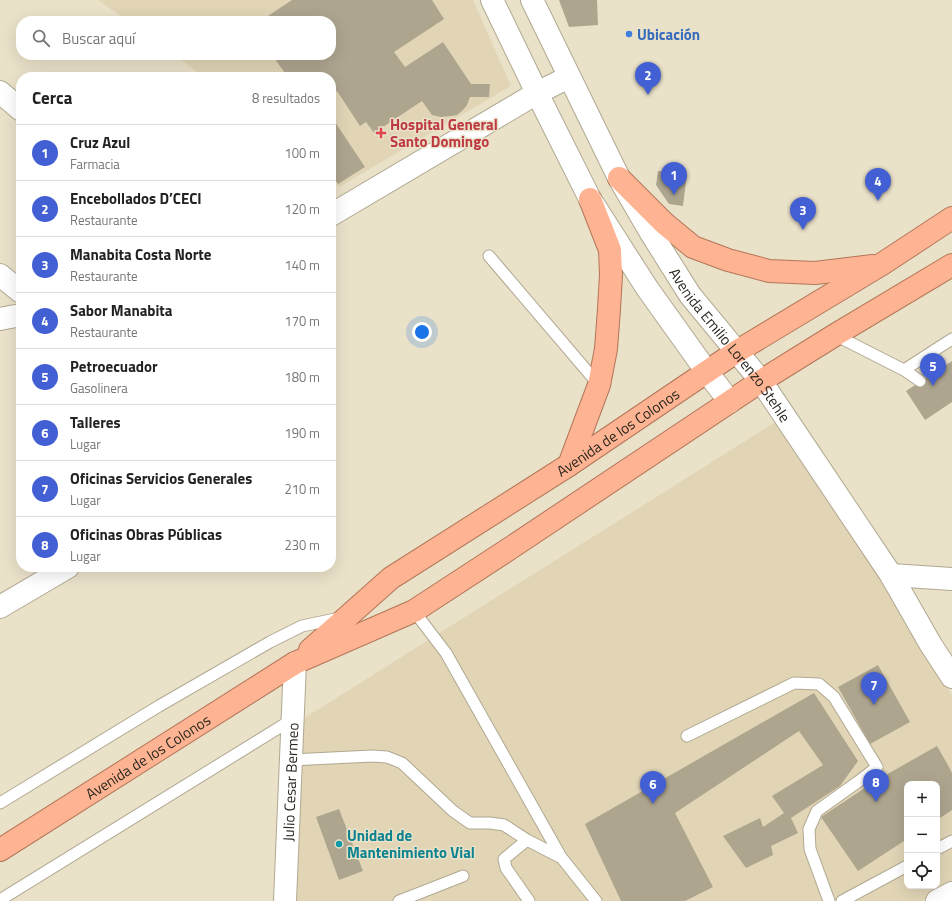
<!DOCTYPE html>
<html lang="es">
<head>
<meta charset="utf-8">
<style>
  body { margin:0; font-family:"Titillium Web",sans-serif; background:#f2f2f2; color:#222 }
  .controls { position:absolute; right:12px; bottom:12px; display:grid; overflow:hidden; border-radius:8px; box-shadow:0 4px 16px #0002 }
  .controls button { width:36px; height:36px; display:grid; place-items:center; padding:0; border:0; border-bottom:1px solid #e0e0e0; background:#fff; color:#222; font:20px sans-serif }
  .you { position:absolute; left:422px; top:332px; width:14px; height:14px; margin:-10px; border:3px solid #fff; border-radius:50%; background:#1a73e8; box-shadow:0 0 0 6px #1a73e833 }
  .badge { display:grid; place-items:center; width:26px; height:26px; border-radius:50%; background:#4260d3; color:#fff; font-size:13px; font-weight:700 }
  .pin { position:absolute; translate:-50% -33px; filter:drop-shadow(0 1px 2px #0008) }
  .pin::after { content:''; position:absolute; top:21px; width:14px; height:12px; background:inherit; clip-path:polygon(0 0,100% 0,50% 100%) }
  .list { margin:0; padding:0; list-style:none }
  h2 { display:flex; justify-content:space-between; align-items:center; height:52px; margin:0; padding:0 16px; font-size:17px }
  h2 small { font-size:13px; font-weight:400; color:#767676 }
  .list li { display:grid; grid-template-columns:26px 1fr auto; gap:12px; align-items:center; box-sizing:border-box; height:56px; padding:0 16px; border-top:1px solid #e0e0e0 }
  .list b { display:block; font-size:15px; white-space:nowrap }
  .list p { margin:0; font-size:13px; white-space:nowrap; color:#767676 }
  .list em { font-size:13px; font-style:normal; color:#767676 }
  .icon { flex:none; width:22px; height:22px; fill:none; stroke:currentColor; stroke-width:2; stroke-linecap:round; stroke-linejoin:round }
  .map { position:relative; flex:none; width:952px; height:901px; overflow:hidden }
  .search { position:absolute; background:#fff; box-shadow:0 4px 16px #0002; left:16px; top:16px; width:320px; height:44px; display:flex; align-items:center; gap:10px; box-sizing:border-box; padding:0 14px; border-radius:16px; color:#767676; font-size:15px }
  .panel { position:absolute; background:#fff; box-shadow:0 4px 16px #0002; left:16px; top:72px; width:320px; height:500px; border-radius:16px }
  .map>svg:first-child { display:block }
  .built { fill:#e1d5b6; fill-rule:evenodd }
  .building { fill:#aea58f }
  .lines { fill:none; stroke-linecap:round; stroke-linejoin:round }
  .service-casing { stroke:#b0a891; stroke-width:13 }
  .minor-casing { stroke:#b0a891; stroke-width:24 }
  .tertiary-casing { stroke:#b0a891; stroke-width:24 }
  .trunk-casing { stroke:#b37658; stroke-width:24 }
  .service { stroke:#fff; stroke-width:11 }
  .minor { stroke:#fff; stroke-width:22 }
  .tertiary { stroke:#fff; stroke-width:22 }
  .trunk { stroke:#feb493; stroke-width:22 }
  .shop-dot { fill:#3f7fe0; stroke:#eae1c9; stroke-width:1.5 }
  .health-dot { fill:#e0444e; stroke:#eae1c9; stroke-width:1.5 }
  .culture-dot { fill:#0f9aa8; stroke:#eae1c9; stroke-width:1.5 }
  .labels { text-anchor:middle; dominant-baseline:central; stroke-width:3; stroke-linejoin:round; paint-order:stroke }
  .shop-label { font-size:15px; font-weight:bold; fill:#366cbe; stroke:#eae1c9; text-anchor:start }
  .health-label { font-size:15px; font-weight:bold; fill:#be3a42; stroke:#eae1c9; text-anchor:start }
  .street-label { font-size:15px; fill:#2a271e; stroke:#eae1c9 }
  .culture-label { font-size:15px; font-weight:bold; fill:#0d838f; stroke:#eae1c9; text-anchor:start }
</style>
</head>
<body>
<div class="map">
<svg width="952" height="901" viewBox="0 0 952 901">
  <rect width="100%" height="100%" fill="#eae1c9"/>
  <!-- built -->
  <path class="built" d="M98 0H473L511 86 339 187 331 180V77H203L175 55H331V21H128Z
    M782 418 952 695V887L923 901H285L298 722ZM907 784H937V886H907Z"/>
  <!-- building -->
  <path class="building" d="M292 0H432L444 19 394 52 405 67 443 42 471 84H490L489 97H470L467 105 463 110 457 115 451 116 441 117 432 115 422 101 374 133 366 122 360 126 337 91 331 95V77H279L285 73 272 55H331V21H267L265 18Z
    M559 0H597L598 25 569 27Z
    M331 116 365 167 338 184 331 174Z
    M658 171 687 173 683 206 669 204 656 185Z
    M952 361V402L925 420 906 391Z
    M878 665 910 722 870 744 838 687Z
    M814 693 858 761 840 786 791 818 798 833 771 846 773 855 746 868 723 836 760 818 763 827 784 813 772 796 823 765 799 731 675 813 713 887 685 901H621L585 824Z
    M937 746 949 767 952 773V810L937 820V784H907V839L858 871 821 817 877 780Z
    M339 809 363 871 339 880 316 817Z"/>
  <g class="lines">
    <!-- service casing -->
    <g class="service-casing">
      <path id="service" d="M489 256 599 385
        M835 335 904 370 920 381
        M904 370 952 339
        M414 611 446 653 561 857 596 901
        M687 736 794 683 819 684 834 697 877 767 859 781 817 811 809 829 810 849 829 901
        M291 760 372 756 387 757 402 763 453 811 470 823H490L504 825 527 840 560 857
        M0 803 159 706 270 642 302 626 340 618
        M527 840 504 859 506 868 529 901
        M937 849 952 841
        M0 900 293 719
        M399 901 463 876
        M842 901 907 866"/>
    </g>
    <!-- minor casing -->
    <g class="minor-casing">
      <g id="minor">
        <path d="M0 92 21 110"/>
        <path d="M331 215 537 93 569 77"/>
        <path d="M0 275 21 292"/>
        <path d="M0 319 21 315"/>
        <path d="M891 575 952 579"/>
        <path d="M0 607 68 567"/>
        <path id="s1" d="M285 901 295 663"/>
        <path d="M937 901 952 893"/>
      </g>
    </g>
    <!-- tertiary casing -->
    <g class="tertiary-casing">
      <g id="tertiary">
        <path d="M492 0 537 93 590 199 647 288 707 372 730 402"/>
        <path id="s2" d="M532 0 619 178 651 233 690 295 761 381 891 575 931 645 952 677"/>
      </g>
    </g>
    <!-- trunk casing -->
    <g class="trunk-casing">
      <g id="trunk">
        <path d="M619 178 664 223 693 247 728 260 769 271 815 273 873 266"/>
        <path d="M569 465 599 385 606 349 609 309 611 275 610 250 590 199"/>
        <path id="s3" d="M310 650 391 578 569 465 736 352 882 264 952 218"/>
        <path id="s4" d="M0 850 295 663 414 611 509 549 761 381 835 335 952 265"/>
      </g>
    </g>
    <!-- service -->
    <use href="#service" class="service"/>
    <!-- minor -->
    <use href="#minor" class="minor"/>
    <!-- tertiary -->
    <use href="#tertiary" class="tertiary"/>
    <!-- trunk -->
    <use href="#trunk" class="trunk"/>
  </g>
  <!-- markers -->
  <circle class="shop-dot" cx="629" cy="34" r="4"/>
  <path class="health-dot" d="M379 127h4v4h4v4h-4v4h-4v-4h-4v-4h4z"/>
  <circle class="culture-dot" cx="339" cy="844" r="4"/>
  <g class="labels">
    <!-- shop labels -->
    <g class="shop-label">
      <text x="637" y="34">Ubicación</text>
    </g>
    <!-- health labels -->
    <g class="health-label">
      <text x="390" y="124">Hospital General<tspan x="390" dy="17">Santo Domingo</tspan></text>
    </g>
    <!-- street labels -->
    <g class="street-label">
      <text stroke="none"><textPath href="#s2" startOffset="399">Avenida Emilio Lorenzo Stehle</textPath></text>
      <text stroke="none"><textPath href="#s3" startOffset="378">Avenida de los Colonos</textPath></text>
      <text stroke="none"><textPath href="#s4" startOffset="175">Avenida de los Colonos</textPath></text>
      <text stroke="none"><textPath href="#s1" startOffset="119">Julio Cesar Bermeo</textPath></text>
    </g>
    <!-- culture labels -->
    <g class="culture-label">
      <text x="347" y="835">Unidad de<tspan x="347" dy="17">Mantenimiento Vial</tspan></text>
    </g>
  </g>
</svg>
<div class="controls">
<button>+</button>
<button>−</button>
<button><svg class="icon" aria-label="locate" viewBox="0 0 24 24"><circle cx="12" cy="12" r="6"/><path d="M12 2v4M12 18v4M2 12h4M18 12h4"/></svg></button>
</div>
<div class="you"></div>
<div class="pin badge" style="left:674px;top:195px">1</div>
<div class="pin badge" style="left:648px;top:95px">2</div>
<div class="pin badge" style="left:803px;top:230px">3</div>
<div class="pin badge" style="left:878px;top:201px">4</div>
<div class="pin badge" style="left:933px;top:386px">5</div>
<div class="pin badge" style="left:653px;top:804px">6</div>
<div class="pin badge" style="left:874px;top:705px">7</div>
<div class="pin badge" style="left:876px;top:802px">8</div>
<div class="search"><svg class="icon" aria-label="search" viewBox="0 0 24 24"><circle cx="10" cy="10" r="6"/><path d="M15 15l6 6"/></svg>Buscar aquí</div>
<section class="panel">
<h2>Cerca<small>8 resultados</small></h2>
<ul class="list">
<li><span class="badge">1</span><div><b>Cruz Azul</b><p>Farmacia</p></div><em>100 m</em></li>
<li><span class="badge">2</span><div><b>Encebollados D’CECI</b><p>Restaurante</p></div><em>120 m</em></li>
<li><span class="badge">3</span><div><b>Manabita Costa Norte</b><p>Restaurante</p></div><em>140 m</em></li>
<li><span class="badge">4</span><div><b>Sabor Manabita</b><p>Restaurante</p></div><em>170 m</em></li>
<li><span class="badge">5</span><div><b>Petroecuador</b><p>Gasolinera</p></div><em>180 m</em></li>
<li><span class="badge">6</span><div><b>Talleres</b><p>Lugar</p></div><em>190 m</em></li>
<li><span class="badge">7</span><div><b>Oficinas Servicios Generales</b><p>Lugar</p></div><em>210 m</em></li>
<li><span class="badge">8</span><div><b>Oficinas Obras Públicas</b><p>Lugar</p></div><em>230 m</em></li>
</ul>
</section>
</div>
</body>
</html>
